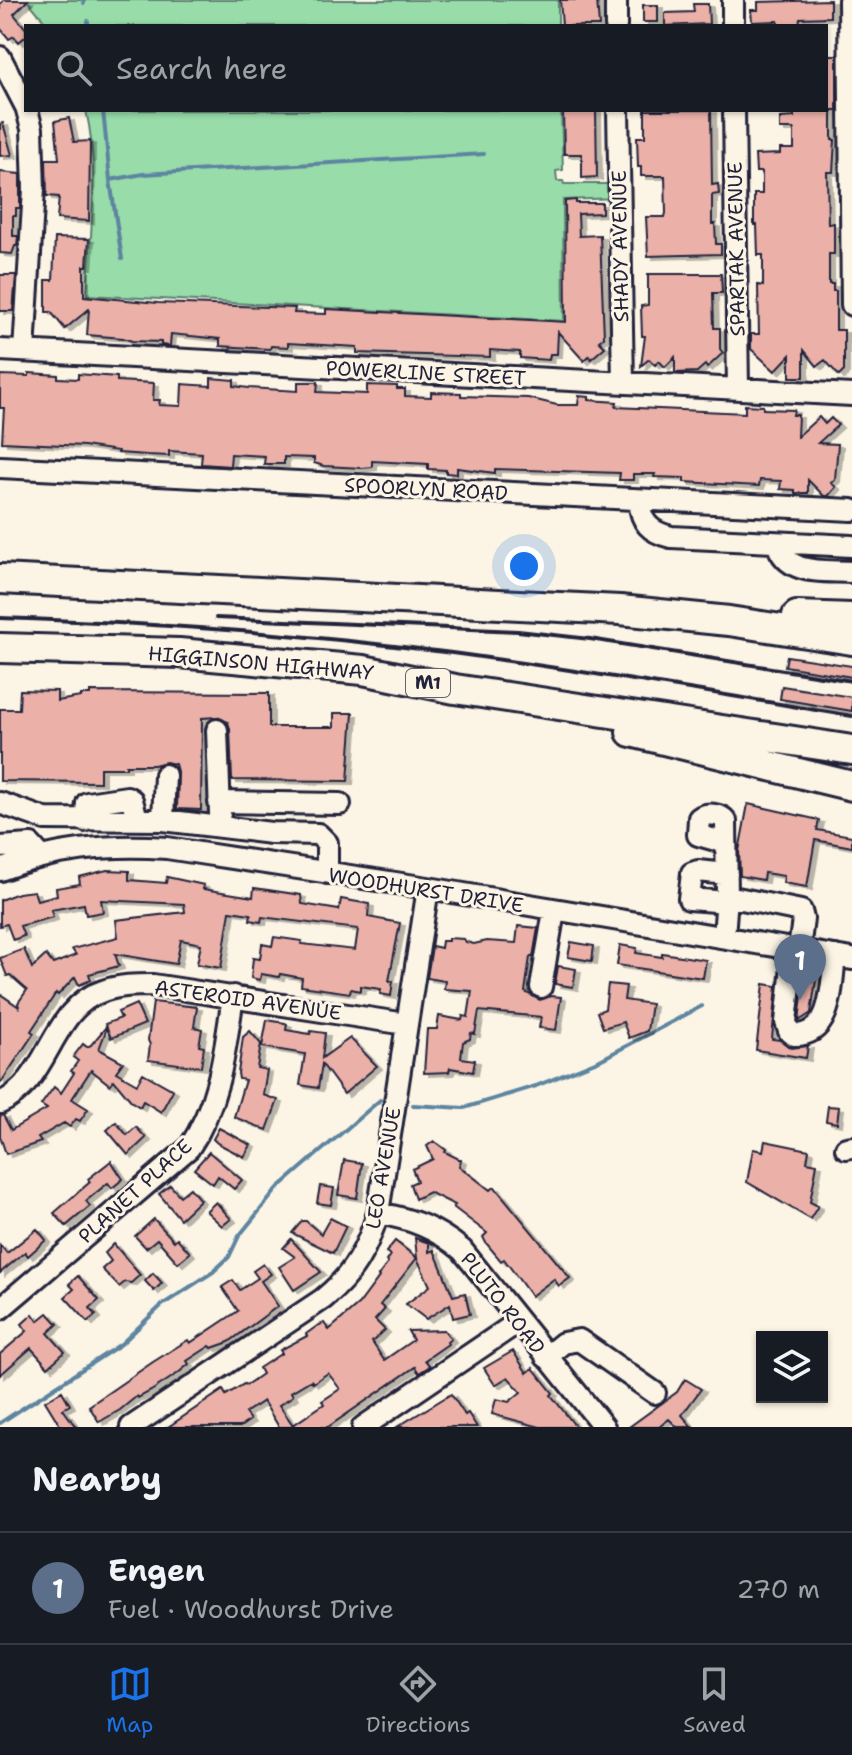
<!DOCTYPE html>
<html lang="en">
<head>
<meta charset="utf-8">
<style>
  body { margin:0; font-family:"Shantell Sans",sans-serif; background:#242831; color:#f1f3f6 }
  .controls { position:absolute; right:24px; bottom:24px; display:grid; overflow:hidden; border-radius:0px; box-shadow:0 2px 6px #0004 }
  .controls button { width:72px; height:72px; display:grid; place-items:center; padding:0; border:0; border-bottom:2px solid #363941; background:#171b24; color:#f1f3f6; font:40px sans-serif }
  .you { position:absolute; left:524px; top:566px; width:28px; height:28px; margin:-20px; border:6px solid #fff; border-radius:50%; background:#1a73e8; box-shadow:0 0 0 12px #1a73e833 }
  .badge { display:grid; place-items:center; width:52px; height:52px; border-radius:50%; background:#1a73e8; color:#fff; font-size:26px; font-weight:700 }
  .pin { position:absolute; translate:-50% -66px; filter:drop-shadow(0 2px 4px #0008) }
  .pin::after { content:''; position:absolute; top:42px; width:28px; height:24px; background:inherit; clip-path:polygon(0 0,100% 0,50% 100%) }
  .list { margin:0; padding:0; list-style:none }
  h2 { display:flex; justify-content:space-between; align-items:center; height:104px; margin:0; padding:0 32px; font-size:34px }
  h2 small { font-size:26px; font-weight:400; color:#9ea1a6 }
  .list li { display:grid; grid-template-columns:52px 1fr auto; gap:24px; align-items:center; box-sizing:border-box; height:112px; padding:0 32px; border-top:2px solid #363941 }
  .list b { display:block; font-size:30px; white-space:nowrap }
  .list p { margin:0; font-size:26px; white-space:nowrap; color:#9ea1a6 }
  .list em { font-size:26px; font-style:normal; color:#9ea1a6 }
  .icon { flex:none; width:44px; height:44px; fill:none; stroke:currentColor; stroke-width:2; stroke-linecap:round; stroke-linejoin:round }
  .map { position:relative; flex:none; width:852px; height:1427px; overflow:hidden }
  .search { position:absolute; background:#171b24; box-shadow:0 2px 6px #0004; left:24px; right:24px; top:24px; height:88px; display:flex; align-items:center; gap:20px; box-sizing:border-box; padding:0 28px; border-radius:0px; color:#9ea1a6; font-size:30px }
  .sheet { height:216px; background:#171b24 }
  nav { display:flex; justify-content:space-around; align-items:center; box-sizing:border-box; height:112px; border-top:2px solid #363941; background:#171b24; font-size:22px; color:#9ea1a6 }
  nav a { display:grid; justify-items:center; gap:4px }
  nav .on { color:#1a73e8 }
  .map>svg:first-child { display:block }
  .green { fill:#97dca9; stroke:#5c7f72; stroke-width:2 }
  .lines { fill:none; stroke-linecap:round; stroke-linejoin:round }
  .stream { stroke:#5d84a0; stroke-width:4 }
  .building { fill:#ebb1a9; stroke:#22223b; stroke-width:2; fill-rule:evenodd; filter:url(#shadow) }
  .minor-casing { stroke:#22223b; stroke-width:26 }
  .highway-casing { stroke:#22223b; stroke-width:34 }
  .minor { stroke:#fcf5e5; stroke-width:20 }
  .highway { stroke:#fcf5e5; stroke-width:28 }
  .rail { stroke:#22223b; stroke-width:4 }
  .labels { text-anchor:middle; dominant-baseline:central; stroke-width:6; stroke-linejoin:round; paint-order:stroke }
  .shield { fill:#fcf5e5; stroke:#63616e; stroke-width:2 }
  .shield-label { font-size:18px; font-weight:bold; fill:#22223b }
  .street-label { font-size:20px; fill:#22223b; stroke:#fcf5e5 }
</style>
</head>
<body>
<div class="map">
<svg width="852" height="1427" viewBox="0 0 852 1427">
  <defs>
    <filter id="shadow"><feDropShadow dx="5" dy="3" stdDeviation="0" flood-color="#0004"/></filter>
  </defs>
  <rect width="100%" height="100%" fill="#fcf5e5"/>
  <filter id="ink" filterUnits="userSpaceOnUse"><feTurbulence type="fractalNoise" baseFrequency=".0125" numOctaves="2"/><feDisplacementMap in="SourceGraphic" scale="16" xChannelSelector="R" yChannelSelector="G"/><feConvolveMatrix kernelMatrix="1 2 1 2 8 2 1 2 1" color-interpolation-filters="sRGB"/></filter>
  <g filter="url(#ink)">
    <!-- green -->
    <path class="green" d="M27 0H558V26H49Z
      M86 110H561L563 170 556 171 557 181H563L564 184H618L619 198 563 200 564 321 87 295C90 235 100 170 86 110Z"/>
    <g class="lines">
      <!-- stream -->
      <path class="stream" d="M84 3V0
        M88 21V26
        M103 110 110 180 122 259
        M110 180 143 174 484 154
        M413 1105 464 1108 536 1086 600 1060 702 1006
        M0 1423 121 1344 162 1305 213 1272 229 1257 239 1236 278 1188 380 1100"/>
    </g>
    <!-- building -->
    <path class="building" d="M4 0H28L14 14 26 29V36L19 42 14 36 9 39 0 28V5Z
      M560 0H597L599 26H562Z
      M830 0V17L800 18 799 26H778V21L752 22 751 10H758V2Z
      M693 4H708L709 24 665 26V13L694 12Z
      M643 5H658V22H643Z
      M826 55H837V110H832V140H835L833 172H827L828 224 834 223V254H829V284H833V291H836V330H844V371L839 376 825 360 817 366 804 350V377H790V355L775 371 751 349V334H759L758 285 763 286V255H758L757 225H754V194H762V172H756L755 155 780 154V149H794V129H780V118L794 117V110H826Z
      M596 110 597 177 582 178V154H564L563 112Z
      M645 110H711L712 185 718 184 719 194 712 195V224H715L716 244H721V254L648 256 646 217H665L666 213 665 176H641V167H638L637 137H645Z
      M69 118 74 142 90 141 89 221 57 219 59 197 47 196 46 159H59L55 121Z
      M3 123 12 155 0 156V124Z
      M0 172 20 174V208H16V216H13V236H18L17 246H15L12 254 0 253Z
      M576 200V203H602V213L578 214 579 236 600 235 604 337 599 341 605 347 591 359 589 356 584 361 558 332 557 354H550L549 360 520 358V352L490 350V357L357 353V347L288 343V347L271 346 270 349 220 346V339L171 334 170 346 161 345V342L132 341 123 338 87 335 89 309 65 329 51 312H46V280H53L55 238 89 239 87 266H84V296L158 303 295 308 294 313 326 314V309L566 322 565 201Z
      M648 274H721L722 293H713L714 328H720V349L723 353 707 368 705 365 697 372 675 373V357L665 367 659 361 655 365 649 359 641 366 645 336H642L641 306 648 305Z
      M0 275H16L13 311H0Z
      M29 373 58 375V378L78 379V374L117 377V381L154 383 153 400H160L159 405 181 406 182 384 211 386V378L234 380V386L249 388 298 391V382H318L317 392 367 394V385L397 386V389H405V396L431 397V392L461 393V396L528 398 557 405H578L579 396 589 397V400L617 402 616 407 745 413V405L763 406V409L794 410 793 415H798L797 437 819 417 825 424 831 418 838 425 818 443 838 444 835 479 831 483 836 487 828 496H824L808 480V493H795V490L780 489 781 481 760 480 759 486 684 482V478L654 477 655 474H633V480H619L620 473 495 469V473L457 468V474L446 473V470L428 469V464L372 461V467L362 468 324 466 314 463V458L284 457V464H264L265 456 231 454 230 466 201 464 202 453 169 451V456L147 455 118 453V451L84 446 2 442 4 408H0V375L29 376Z
      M787 656 852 666V677L785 666Z
      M782 686 852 697V711L780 699Z
      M20 690 57 691V701L81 697V695H90V692L269 693V727H334V713H353L348 781 232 780 230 729 228 722 217 717 202 718 201 810 177 809 178 775 175 764 166 762 154 765H126V768H100V782L0 781V709H19Z
      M748 804 819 820 817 830 852 836V847L815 840 807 887 783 883 784 876 764 873 763 880 740 876 739 851Z
      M107 870 129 871V880L166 883 167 877 204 885 203 889 253 897 254 888 301 895 302 904 339 910 341 899 369 904 368 917 400 923 389 981H393L391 996 380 994 381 989 360 986V991L351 989 350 993 301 986 302 978 280 974 279 977 261 974 260 980 251 978 253 958 260 959 262 944 272 946 274 937 302 941 301 944 355 950 358 929 262 917 261 922 250 920 251 914 230 911 221 968 197 964 201 944 181 940 176 964 115 954 119 966 89 974 91 980 79 985 75 977 58 995 56 993 31 1031 34 1033 0 1084V994L19 1007 18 1003 27 990 10 975 7 976 0 958 24 949 32 968 46 955 53 964 76 955 72 949 118 937 116 920 185 912 184 904 101 900 103 912 86 915 84 904 51 910 53 917 20 926 24 936 13 940 7 924 0 926V900L18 893 34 891 37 900 57 895 56 888 80 884 79 877Z
      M518 926 538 928 533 957H530L525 992 540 1000 551 996 561 997 556 1030 539 1028 541 1017 479 1011 475 1034 471 1033 470 1039 463 1042 461 1058 475 1060 473 1072 450 1068 449 1072 424 1073 427 1029H437L439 1016 462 1020 463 1016 468 1017 472 991 444 989 445 981 427 978 432 946 441 948 442 941H448V938L464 939 466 942 474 944 487 941 516 943Z
      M571 942 594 946 592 961 568 957Z
      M620 945 637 948 636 953 662 957V953L706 960 703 978 617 965Z
      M558 966 576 969 573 987 555 984Z
      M805 971 817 973 811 1013 799 1021Z
      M608 984 626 986 624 1000 651 1004 647 1031 629 1038 623 1022 603 1028 597 1012 605 1009Z
      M764 984 777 986 772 1039 780 1040 791 1048 808 1046 806 1058 756 1050Z
      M153 1002 197 1007 194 1027 202 1029 199 1046 204 1047 201 1067 148 1060 150 1045 148 1040Z
      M136 1004 145 1024 111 1038 107 1028 99 1049 123 1062 116 1072 137 1084 143 1073 173 1090 161 1112 143 1101 140 1107 132 1102 114 1080 110 1085 91 1070 72 1099 88 1109 80 1121 76 1119 70 1127 64 1123 38 1138 41 1142 6 1154 0 1136V1116L3 1115 11 1130 47 1109 41 1105 54 1087 61 1093 74 1073 71 1071 78 1061 73 1057 83 1044 87 1047 91 1045 106 1027 105 1024 121 1018 118 1012Z
      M267 1020 285 1023 287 1024 286 1030 310 1034 311 1031 325 1033 322 1058 350 1038 377 1066 344 1094 322 1064 318 1088 300 1085 305 1054 262 1047Z
      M250 1031 261 1044 257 1068 267 1070 263 1095 278 1100 267 1130 234 1117 245 1080 239 1079 238 1073 243 1037Z
      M828 1106 839 1107 837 1123 826 1121Z
      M116 1122 127 1135 136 1127 146 1138 128 1155 107 1130Z
      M219 1128 251 1145 244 1157 217 1143 213 1139Z
      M434 1141 446 1150 445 1152 461 1160 459 1166 490 1190 495 1187 570 1278 559 1286 554 1279 531 1296 504 1259 501 1261 486 1243 483 1237 487 1233 453 1207 455 1205 429 1192 415 1199 410 1184 417 1181 412 1169 433 1159 427 1146Z
      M765 1141 809 1150 807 1162 817 1164 810 1202 818 1206 810 1219 747 1182 753 1149 763 1151Z
      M209 1152 242 1180 234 1189 218 1176 213 1184 194 1169Z
      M344 1160 362 1163 357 1198 338 1195Z
      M111 1161 123 1179 112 1188 108 1183 86 1201 90 1206 66 1226 54 1213 90 1182 88 1179Z
      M170 1185 180 1196 190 1188 200 1200 180 1219 159 1194Z
      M320 1186 334 1188 331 1205 317 1203Z
      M216 1202 231 1219 222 1226 206 1211Z
      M330 1218 346 1226 333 1253 292 1233 302 1221H306L321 1234Z
      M154 1219 174 1241 177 1238 190 1253 178 1263 157 1239 146 1248 135 1236Z
      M37 1229 46 1240 28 1256 25 1252 0 1273V1245L7 1253Z
      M415 1238 429 1243V1252L434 1250 453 1296 465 1293 470 1314 453 1318 450 1304 426 1319 406 1304 430 1286 417 1258 380 1305 385 1309 375 1320 385 1330 372 1342 384 1360 413 1340 408 1331 444 1330 451 1339 447 1342 448 1344 425 1360 430 1366 419 1373 415 1367 328 1427H279L263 1401 245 1413 250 1420 240 1427H168L223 1390 226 1395 244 1384 246 1385 262 1374 259 1368 282 1353 280 1350 307 1336 306 1334 317 1326 324 1323 329 1330 359 1304 379 1277 378 1276 388 1263 386 1261 390 1255 386 1252 395 1241 417 1258ZM328 1373 340 1389 322 1401 324 1404 293 1425 279 1405 293 1396 291 1392 311 1380 313 1383Z
      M291 1239 321 1272 294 1290 279 1267 295 1257 283 1248Z
      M114 1244 140 1275 131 1283 125 1282 119 1287 102 1269 111 1261 105 1253Z
      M263 1264 271 1274 261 1281 278 1306 229 1342 212 1348 210 1346 187 1361 189 1364 177 1374 151 1391 138 1398 137 1396 120 1410 99 1422 89 1406 153 1362 188 1340 190 1343 238 1311 222 1287 233 1280 240 1290 258 1278 253 1271Z
      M153 1273 162 1283 154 1291 145 1281Z
      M78 1276 99 1300 90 1308 96 1315 88 1322 65 1297 74 1289 69 1284Z
      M48 1313 58 1324 48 1333 65 1352 48 1367 31 1348 0 1375V1354L27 1331 22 1324 33 1314 38 1321Z
      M513 1351 527 1373 533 1368 553 1393 551 1395 576 1427H540L492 1414 496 1399 509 1402 521 1392 508 1377 495 1385 484 1368Z
      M685 1379 701 1389 682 1415 692 1427H677L669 1419 659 1427H629L677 1392Z
      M62 1391 70 1405 63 1409 76 1427H61L45 1401Z
      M451 1394 465 1415 468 1413 477 1427H397Z"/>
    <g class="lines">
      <!-- minor casing -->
      <g class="minor-casing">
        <path id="minor" d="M616 0V26
          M733 0V26
          M849 0 852 305
          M0 57 26 107
          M618 110 623 383
          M734 110 738 388
          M0 350 852 395
          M24 351 34 189 32 129 27 110
          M0 467 852 510
          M639 500C641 523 650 532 671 537L852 546
          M777 543C787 577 824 570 852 572
          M217 730 220 814
          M219 802 340 804
          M0 803 45 819 163 820 271 833 318 834 327 843V873
          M163 820 165 775
          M85 821 87 803 127 797 132 800 137 819
          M726 843 698 835 699 818C706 812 721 814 726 821L727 896
          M0 847 31 845 41 856
          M0 870C55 849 108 844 167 848L428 888 852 959
          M727 874 698 871 692 873 689 899 727 902
          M724 937 727 896 801 911 803 919 799 950
          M794 948 786 1022 789 1031 794 1035C833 1036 831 985 835 956
          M541 987 554 911
          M0 1103C50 1081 50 1008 103 991 119 985 136 985 153 985L406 1024
          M846 1148 852 1147
          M378 1213C411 1219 436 1228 462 1250L604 1427
          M0 1309 189 1148C220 1102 225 1050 233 996
          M546 1357 563 1343 579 1340 655 1393
          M131 1427 323 1299C353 1275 367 1249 378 1213L428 888
          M363 1427 518 1322"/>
      </g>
      <!-- highway casing -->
      <g class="highway-casing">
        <path id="highway" d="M0 579 620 610 729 621 852 640
          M797 616 852 618
          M0 648 179 653 363 670 455 689 852 750
          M631 732 852 786"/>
      </g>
      <!-- minor -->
      <use href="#minor" class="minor"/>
      <!-- highway -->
      <use href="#highway" class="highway"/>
      <!-- rail -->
      <path class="rail" d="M0 618C151 623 302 633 452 653 586 671 719 694 852 716
        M216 618 518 631 590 639 852 681"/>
    </g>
  </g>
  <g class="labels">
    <!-- shield labels -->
    <rect class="shield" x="406" y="669" width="44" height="28" rx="6"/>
    <g class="shield-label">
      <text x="428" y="683">M1</text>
    </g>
    <!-- street labels -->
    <g class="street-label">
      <text transform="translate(620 246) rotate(-91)">SHADY AVENUE</text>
      <text transform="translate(736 249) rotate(-91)">SPARTAK AVENUE</text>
      <text transform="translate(426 373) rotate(3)">POWERLINE STREET</text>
      <text transform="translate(426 489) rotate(3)">SPOORLYN ROAD</text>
      <text transform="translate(261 663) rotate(5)">HIGGINSON HIGHWAY</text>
      <text transform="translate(426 890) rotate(9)">WOODHURST DRIVE</text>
      <text transform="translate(248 1000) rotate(8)">ASTEROID AVENUE</text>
      <text transform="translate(383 1168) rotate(-80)">LEO AVENUE</text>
      <text transform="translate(135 1191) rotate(-42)">PLANET PLACE</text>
      <text transform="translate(503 1303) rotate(52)">PLUTO ROAD</text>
    </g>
  </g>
</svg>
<div class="controls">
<button><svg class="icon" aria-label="layers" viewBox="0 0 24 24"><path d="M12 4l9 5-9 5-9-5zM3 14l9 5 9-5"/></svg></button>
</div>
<div class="you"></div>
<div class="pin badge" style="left:800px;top:1000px;background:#5c6f8a">1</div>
<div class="search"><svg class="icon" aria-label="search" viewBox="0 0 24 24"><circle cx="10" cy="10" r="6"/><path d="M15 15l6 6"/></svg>Search here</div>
</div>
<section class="sheet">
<h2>Nearby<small></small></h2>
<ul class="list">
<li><span class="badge" style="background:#5c6f8a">1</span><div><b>Engen</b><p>Fuel · Woodhurst Drive</p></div><em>270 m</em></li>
</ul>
</section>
<nav>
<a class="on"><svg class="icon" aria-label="map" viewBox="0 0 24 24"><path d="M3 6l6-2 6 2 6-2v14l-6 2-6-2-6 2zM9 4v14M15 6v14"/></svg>Map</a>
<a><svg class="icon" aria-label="directions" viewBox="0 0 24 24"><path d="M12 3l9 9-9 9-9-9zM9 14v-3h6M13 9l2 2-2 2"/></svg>Directions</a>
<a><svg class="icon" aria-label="saved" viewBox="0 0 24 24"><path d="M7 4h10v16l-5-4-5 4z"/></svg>Saved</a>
</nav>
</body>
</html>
